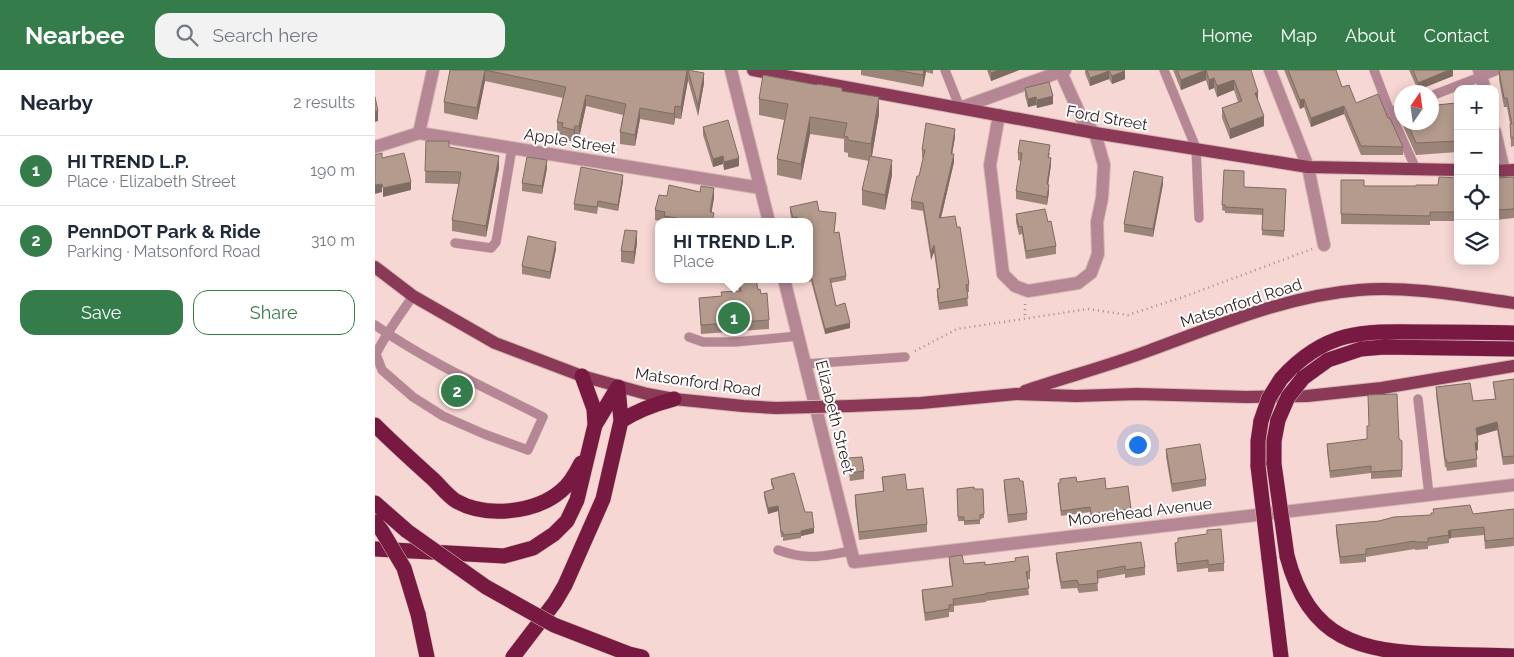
<!DOCTYPE html>
<html lang="en">
<head>
<meta charset="utf-8">
<style>
  body { margin:0; font-family:Raleway,sans-serif; background:#f2f2f3; color:#1f2937 }
  .controls { position:absolute; right:15px; top:15px; display:grid; overflow:hidden; border-radius:10px; box-shadow:0 2px 12px #0003 }
  .controls button { width:45px; height:45px; display:grid; place-items:center; padding:0; border:0; border-bottom:1px solid #e0e1e3; background:#fff; color:#1f2937; font:25px sans-serif }
  .compass { position:absolute; left:1019px; top:15px; width:45px; height:45px; border-radius:50%; background:#fff; box-shadow:0 2px 12px #0003; rotate:13deg }
  .you { position:absolute; left:762px; top:374px; width:18px; height:18px; margin:-12px; border:4px solid #fff; border-radius:50%; background:#1a73e8; box-shadow:0 0 0 8px #1a73e833 }
  .badge { display:grid; place-items:center; width:32px; height:32px; border-radius:50%; background:#347d4b; color:#fff; font-size:16px; font-weight:700 }
  .pin { position:absolute; translate:-50% -50%; border:2px solid #fff; box-shadow:0 1px 5px #0006 }
  .popup { position:absolute; left:280px; top:148px; width:158px; height:65px; box-sizing:border-box; display:grid; place-content:center; border-radius:10px; background:#fff; filter:drop-shadow(0 1px 4px #0005); font-size:16px; white-space:nowrap; color:#747a83 }
  .popup b { font-size:19px; color:#1f2937 }
  .popup::after { content:''; position:absolute; left:50%; top:100%; margin-left:-10px; border:10px solid transparent; border-top-color:#fff }
  .list { margin:0; padding:0; list-style:none }
  h2 { display:flex; justify-content:space-between; align-items:center; height:65px; margin:0; padding:0 20px; font-size:21px }
  h2 small { font-size:16px; font-weight:400; color:#747a83 }
  .list li { display:grid; grid-template-columns:32px 1fr auto; gap:15px; align-items:center; box-sizing:border-box; height:70px; padding:0 20px; border-top:1px solid #e0e1e3 }
  .list b { display:block; font-size:19px; white-space:nowrap }
  .list p { margin:0; font-size:16px; white-space:nowrap; color:#747a83 }
  .list em { font-size:16px; font-style:normal; color:#747a83 }
  .actions { display:flex; gap:10px; padding:15px 20px }
  .actions a { flex:1; padding:11px 0; border:1px solid #347d4b; border-radius:15px; text-align:center; font-size:18px; color:#347d4b }
  .actions .main { background:#347d4b; color:#fff }
  .icon { flex:none; width:28px; height:28px; fill:none; stroke:currentColor; stroke-width:2; stroke-linecap:round; stroke-linejoin:round }
  .map { position:relative; flex:none; width:1139px; height:587px; overflow:hidden }
  header { display:flex; align-items:center; gap:30px; box-sizing:border-box; height:70px; padding:0 25px; background:#347d4b; color:#fff }
  header strong { font-size:24px }
  nav { display:flex; gap:28px; margin-inline-start:auto; font-size:18px }
  .search { width:350px; height:45px; background:#f2f2f3; display:flex; align-items:center; gap:12px; box-sizing:border-box; padding:0 18px; border-radius:15px; color:#747a83; font-size:19px }
  main { display:flex }
  aside { flex:1; background:#fff }
  .map>svg:first-child { display:block }
  .lines { fill:none; stroke-linecap:round; stroke-linejoin:round }
  .service-casing { stroke:#d2b6b2; stroke-width:10 }
  .minor-casing { stroke:#d2b6b2; stroke-width:14 }
  .primary-casing { stroke:#d2b6b2; stroke-width:14 }
  .motorway-casing { stroke:#d2b6b2; stroke-width:16 }
  .path { stroke:#a58d8a; stroke-width:2.5; stroke-dasharray:1 4; stroke-linecap:butt }
  .service { stroke:#b58794; stroke-width:9 }
  .minor { stroke:#b58794; stroke-width:12 }
  .primary { stroke:#8a3a57; stroke-width:12 }
  .motorway { stroke:#781941; stroke-width:15 }
  .primary-bridge-casing { stroke:#d2b6b2; stroke-width:14; stroke-linecap:butt }
  .motorway-bridge-casing { stroke:#d2b6b2; stroke-width:16; stroke-linecap:butt }
  .primary-bridge { stroke:#8a3a57; stroke-width:12 }
  .motorway-bridge { stroke:#781941; stroke-width:15 }
  .wall { fill:#9b8579 }
  .shaded-wall { fill:#7e6c63 }
  .building { fill:#b49b8d; stroke:#7e6c63 }
  .labels { text-anchor:middle; dominant-baseline:central; stroke-width:4; stroke-linejoin:round; paint-order:stroke }
  .street-label { font-size:16px; fill:#2b1f1e; stroke:#fff }
</style>
</head>
<body>
<header>
<strong>Nearbee</strong>
<div class="search"><svg class="icon" aria-label="search" viewBox="0 0 24 24"><circle cx="10" cy="10" r="6"/><path d="M15 15l6 6"/></svg>Search here</div>
<nav><a>Home</a><a>Map</a><a>About</a><a>Contact</a></nav>
</header>
<main>
<aside>
<h2>Nearby<small>2 results</small></h2>
<ul class="list">
<li><span class="badge">1</span><div><b>HI TREND L.P.</b><p>Place · Elizabeth Street</p></div><em>190 m</em></li>
<li><span class="badge">2</span><div><b>PennDOT Park &amp; Ride</b><p>Parking · Matsonford Road</p></div><em>310 m</em></li>
</ul>
<div class="actions"><a class="main">Save</a><a>Share</a></div>
</aside>
<div class="map">
<svg width="1139" height="587" viewBox="0 0 1139 587">
  <rect width="100%" height="100%" fill="#f7d7d3"/>
  <g class="lines">
    <!-- service casing -->
    <g class="service-casing">
      <path id="service" d="M570 0 585 38
        M789 0 821 78 824 148
        M999 0 1015 42 1041 99
        M1056 26 1123 0
        M1015 42 1026 38
        M80 173 116 178 121 172 137 78
        M0 255C53 292 111 318 168 347L153 380 109 364 68 346 38 327 7 300 1 284C11 263 25 245 38 226
        M314 267 328 272H360L423 266
        M430 294 530 287
        M1043 329 1054 425
        M403 480C434 491 445 486 477 481"/>
    </g>
    <!-- minor casing -->
    <g class="minor-casing">
      <path id="minor" d="M356 0 394 152
        M895 0 933 97 949 175
        M1104 0 1110 19
        M585 38 690 0
        M624 45 615 95 628 204 640 216 653 221 703 213 716 203 723 184 722 152 727 128 729 95 720 63 707 49 685 0
        M1120 62 1129 101
        M44 63 58 0
        M0 77 44 63 386 118
        M409 209 479 492 1139 415"/>
    </g>
    <!-- primary casing -->
    <g class="primary-casing">
      <path id="primary" d="M378 0 720 63 933 97 1083 100
        M1120 101 1139 100
        M0 197 38 226 120 273 207 306 272 324 299 329 368 336 401 338
        M650 321C691 307 733 296 773 281 842 256 910 226 984 220 1036 216 1088 226 1139 233
        M476 336 546 333 641 324 701 326 762 324 872 327 932 326 1007 318 1139 296"/>
    </g>
    <!-- motorway casing -->
    <g class="motorway-casing">
      <path id="motorway" d="M928 308 953 290 986 279 1009 277 1139 279
        M906 309C951 259 989 261 1051 262 1081 262 1110 262 1139 263
        M246 351C263 340 280 334 299 329
        M0 355C19 374 39 392 59 410 66 417 73 426 81 431 111 448 160 443 186 421 195 414 201 403 206 393
        M220 355 243 317
        M899 394V371L903 350
        M883 396V371L886 351
        M0 433 32 461
        M0 452 7 461
        M0 479 129 486 158 478 179 464 192 451 202 430 220 355 219 339 207 306
        M912 486C934 570 985 582 1063 584 1088 585 1114 585 1139 586
        M894 488 906 587
        M43 544 52 587
        M254 584 267 587
        M138 587 180 532 190 515 228 429 246 351 243 317"/>
    </g>
    <!-- path -->
    <path class="path" d="M650 234V248
      M540 281 582 259 713 239 753 245 808 227 937 179"/>
    <!-- service -->
    <use href="#service" class="service"/>
    <!-- minor -->
    <use href="#minor" class="minor"/>
    <!-- primary -->
    <use href="#primary" class="primary"/>
    <!-- motorway -->
    <use href="#motorway" class="motorway"/>
    <!-- primary-bridge casing -->
    <g class="primary-bridge-casing">
      <path id="primary-bridge" d="M401 338 476 336"/>
    </g>
    <!-- motorway-bridge casing -->
    <g class="motorway-bridge-casing">
      <path id="motorway-bridge" d="M903 350 913 327 928 308
        M886 351 894 328 906 309
        M899 394 912 486
        M883 396 894 488
        M7 461 29 498 43 544
        M32 461 111 517 179 555 254 584"/>
    </g>
    <!-- primary-bridge -->
    <use href="#primary-bridge" class="primary-bridge"/>
    <!-- motorway-bridge -->
    <use href="#motorway-bridge" class="motorway-bridge"/>
  </g>
  <!-- wall -->
  <path class="wall" d="M75 0H313V10L306 49 300 48 299 55 265 49 260 76 245 74V62L248 45 211 36 204 68H200L199 72 187 69V65L182 63V52L188 28 110 11 102 50 69 43V32Z
    M313 0 329 13 323 46 313 10Z
    M486 0H558V4L551 2 548 17 486 5Z
    M612 0H644L616 11Z
    M710 0H749L750 9 737 14 734 9 715 16 710 3Z
    M798 0H876L889 56 855 69 847 48V38L863 32 859 20 842 27 839 18 834 20 831 10 806 20Z
    M909 0H961L967 17 981 33 1028 77V85H986L969 44 936 57 929 37 925 39Z
    M1034 0H1078V6L1043 20Z
    M1139 0V76L1136 77 1135 54 1132 37H1129L1124 10V1Z
    M650 18 678 34 662 38 661 35 653 37 650 26Z
    M467 21 504 44 497 86 517 105 510 140 487 135V120L494 91 473 87V83L469 82V69L435 64 426 110 402 105V89L409 50 384 45V29Z
    M1083 29V82L1041 85 1028 56V52H1056L1062 43V35L1080 33V30Z
    M328 57 364 96 349 100 348 94 338 97 328 65Z
    M580 67 577 84 579 92 566 148 582 157 594 214V222H592L593 236 564 240 562 226V219L564 218 559 182 556 190 548 141 536 139V131L544 106 548 88 547 87V80Z
    M51 71 74 77 124 98 111 167 77 161V150L84 114 50 113Z
    M643 83H675L674 87 676 95 673 115 674 122 672 135 641 129V121L646 91 643 90Z
    M172 98 167 124 147 121V113Z
    M849 100 869 117 911 119 909 167 887 165 888 145 850 143V141L847 140Z
    M1139 107V148L1120 150V108Z
    M1083 108V151H1055V155L966 154V110L989 116H1041L1063 115Z
    M248 111 243 141 223 137 222 144 199 140V134Z
    M788 114 778 167 749 162V154Z
    M292 126 339 128 336 142 339 152H289L280 150V140Z
    M415 137 444 141 461 147 459 163 471 206V210L456 213 461 236 475 258 450 264 436 211 434 212V195H435L434 188V152H417L415 142Z
    M641 144 673 152 681 176V184L651 189 647 164 644 165 641 152Z
    M262 173 259 194 246 192V181Z
    M181 179 175 209 147 204V196Z
    M361 209H381L383 220 386 224 394 250V259L326 264 324 228 346 226 364 221Z
    M1139 309V394L1128 395 1122 360 1102 366 1103 380 1101 381 1102 397 1072 401 1071 397H1070L1061 325V317L1098 331 1120 329 1118 312Z
    M1024 369 1027 371V407L996 409V403L955 408 952 381V374Z
    M791 379 831 409V416L797 422 791 387Z
    M473 388 489 401V409L475 411 473 396Z
    M507 407 532 420 552 454V462L484 470 480 433V425L508 422Z
    M396 409 430 442 439 463 426 466V468L408 471V467H406L403 441 393 444 389 427V422L398 419 396 414Z
    M685 409 702 412 731 419 756 439V444L716 448 715 442 686 446 683 418V413H685Z
    M629 410 652 443V450L633 453 629 418Z
    M582 419H608L609 448 605 449V454L589 455V451H583Z
    M1139 439V476L1110 479 1109 465 1076 468 1074 469V473L1053 476V479L1040 480V479L991 487V492L965 494 961 462V455L1098 444Z
    M832 460 849 493V501L833 502V498L802 502 800 481V473H803V468L832 465Z
    M681 483 770 497V505L750 508V504L722 509 723 521 704 523 702 518 686 519 681 490Z
    M574 487 589 494 610 495 655 501V509L652 510 654 525 611 531V532L579 536V542H574V547L550 551 547 528V520L577 516 574 495Z"/>
  <!-- shaded-wall -->
  <path class="shaded-wall" d="M110 0V11L102 50V38Z
    M313 0V10L306 49V37Z
    M549 0H551V2L548 17V5Z
    M624 0H644L616 11V3Z
    M831 0V10L806 20V10Z
    M1074 0H1078V6L1043 20V13Z
    M734 1V9L715 16V8Z
    M750 1V9L737 14V6Z
    M329 3V13L323 46V36Z
    M839 8V18L834 20V10Z
    M859 10V20L842 27V16Z
    M883 22V32L880 23Z
    M211 25V36L204 68V56Z
    M678 26V34L662 38V30Z
    M504 27V44L496 91V74Z
    M661 27V35L653 37V29Z
    M929 29V37L925 39V30Z
    M300 36V48L299 55V44Z
    M969 36V44L936 57V48Z
    M265 38V49L260 76V65Z
    M0 41H3V51L0 52Z
    M889 46V56L855 69V59Z
    M435 47V64L426 110V94Z
    M200 56V68L199 72V60Z
    M580 59V67L576 91V84Z
    M579 84V92L564 156V148Z
    M124 86V98L111 167V156Z
    M348 86V94L338 97V89Z
    M364 88V96L349 100V92Z
    M676 88V95L672 122V114Z
    M172 90V98L167 124V116Z
    M517 90V105L510 140V125Z
    M248 105V111L243 141V135Z
    M788 107V114L778 167V159Z
    M36 112V120L8 127V118Z
    M7 114V122L0 124V115Z
    M674 115V122L672 135V127Z
    M339 118V128L335 152V142Z
    M422 147V152H418V148Z
    M262 161V173L259 194V182Z
    M181 172V179L175 209V202Z
    M559 175V182L556 190V182Z
    M475 253V258L450 264V259Z
    M1122 352V360L1101 366V358Z
    M1103 372V380L1100 381V373Z
    M403 436V441L393 444V438Z
    M439 458V463L426 466V461Z
    M1076 460V468L1074 469 1073 461Z"/>
  <!-- building -->
  <path class="building" d="M75 0H110L102 38 69 32Z
    M110 0H312L306 37 300 36 299 44 265 38 260 65 245 62 251 34 211 25 204 56H200L199 60 187 57 188 53 182 52 191 17Z
    M313 0 329 3 323 36Z
    M520 0H549L548 5Z
    M615 0H624L616 3Z
    M712 0H749L750 1 737 6 734 1 715 8Z
    M802 0H876L883 22 880 23 889 46 855 59 847 38 867 31 859 10 842 16 839 8 834 10 831 0 806 10Z
    M913 0H961L967 17 974 15 981 33 1003 24 1013 48H1015L1028 77 986 76 969 36 936 48 929 29 925 30Z
    M1038 0H1074L1043 13Z
    M1128 0H1139V67L1136 68 1135 54H1137L1132 28H1129L1124 1Z
    M388 5 442 15V14L467 18V21L504 27 496 74 473 70V67L469 66 472 53 435 47 426 94 402 89 413 34 384 29Z
    M674 12 678 26 662 30 661 27 653 29 650 18Z
    M0 27 3 41H0Z
    M1083 29V71L1041 73 1032 52H1056V43H1062V35L1081 33 1080 30Z
    M353 50 364 88 349 92 348 86 338 89 328 57Z
    M551 53 580 59 576 84H579L564 148 580 146 582 157H585L594 214 591 215 593 228 564 233 562 219 565 218 559 175 556 182 548 133 536 131 542 106H544L550 80H547Z
    M645 70 675 75 673 87 676 88 672 114 674 115 672 127 641 121 647 83H643Z
    M51 71H74V77L124 86 111 156 77 150 86 102 50 101Z
    M7 83V88L29 83 36 112 8 118 7 114 0 115V85Z
    M495 86 517 90 510 125 487 120Z
    M152 87 172 90 167 116 147 113Z
    M206 97 248 105 243 135 223 131 222 137 199 134Z
    M849 100 869 101V117L911 119 909 161 887 160 888 139 850 137V135H847Z
    M759 101 788 107 778 159 749 154Z
    M1064 107 1083 108V142H1055V146L966 144V110H989V116H1041V115H1063Z
    M1139 107V139L1120 140V108Z
    M294 115 325 122 326 116 339 118 335 142 339 143 337 152H323L289 146 290 142 280 140 284 125 292 126Z
    M442 131 444 141 461 143 459 163 464 162 471 206 455 209 461 236 470 233 475 253 450 259 436 206 434 207V195H436L434 183V152H423L422 147 418 148 415 137Z
    M670 139 673 152 676 151 681 176 651 181 647 156 644 157 641 144Z
    M250 160 262 161 259 182 246 181Z
    M153 166 181 172 175 202 147 196Z
    M363 209H381L383 220 385 219 386 224 392 223 394 250 326 255 324 228 347 226 346 222 366 221Z
    M1139 309V386L1128 387 1122 352 1101 358 1103 372 1100 373 1102 389 1072 393 1071 389H1070L1061 317 1095 313 1098 331 1121 329 1118 312Z
    M1022 324 1024 369 1027 371V400L996 402V396L955 401 952 374 992 369V356H994L993 325Z
    M825 374 831 409 797 414 791 379Z
    M487 387 489 401 475 403 473 388Z
    M419 403 430 442H437L439 458 426 461V463L408 465V462H406L403 436 393 438 389 422 399 419 396 409Z
    M530 404 532 420 548 418 552 454 484 462 480 425 509 421 507 407Z
    M701 407 702 412 730 408 731 419 753 416 756 439 716 444 715 437 686 441 683 413H685V409Z
    M644 408 645 411H648L652 443 633 445 629 410Z
    M599 417V419H608L609 444 605 445V450L589 451V447H583L582 419Z
    M1095 435 1098 444 1139 439V468L1110 471 1109 457 1076 460 1073 461 1074 465 1053 468V472H1040V471L991 479V484L965 487 961 455 1004 451 1019 447 1056 445V443H1059L1058 439Z
    M846 459 849 493 833 495V490L802 494 800 473 803 472V468L832 464V460Z
    M766 472 770 497 750 500V496L722 501 723 513 704 515 702 510 686 512 681 483Z
    M587 485 589 494 610 492V495L641 491 640 488 653 486 655 501 651 502 654 518 611 523V524L578 529 579 534 574 535V539L550 543 547 520 578 516 574 487Z"/>
  <g class="labels">
    <!-- street labels -->
    <g class="street-label">
      <text transform="translate(732 48) rotate(10)">Ford Street</text>
      <text transform="translate(195 71) rotate(9)">Apple Street</text>
      <text transform="translate(866 233) rotate(-18)">Matsonford Road</text>
      <text transform="translate(323 312) rotate(8)">Matsonford Road</text>
      <text transform="translate(460 347) rotate(76)">Elizabeth Street</text>
      <text transform="translate(765 442) rotate(-7)">Moorehead Avenue</text>
    </g>
  </g>
</svg>
<div class="controls">
<button>+</button>
<button>−</button>
<button><svg class="icon" aria-label="locate" viewBox="0 0 24 24"><circle cx="12" cy="12" r="6"/><path d="M12 2v4M12 18v4M2 12h4M18 12h4"/></svg></button>
<button><svg class="icon" aria-label="layers" viewBox="0 0 24 24"><path d="M12 4l9 5-9 5-9-5zM3 14l9 5 9-5"/></svg></button>
</div>
<svg class="compass" viewBox="-18 -18 36 36"><path d="M0-13l5 13h-10z" fill="#e53935"/><path d="M0 13l5-13h-10z" fill="#747a83"/></svg>
<div class="you"></div>
<div class="pin badge" style="left:359px;top:248px">1</div>
<div class="popup"><b>HI TREND L.P.</b>Place</div>
<div class="pin badge" style="left:82px;top:321px">2</div>
</div>
</main>
</body>
</html>
